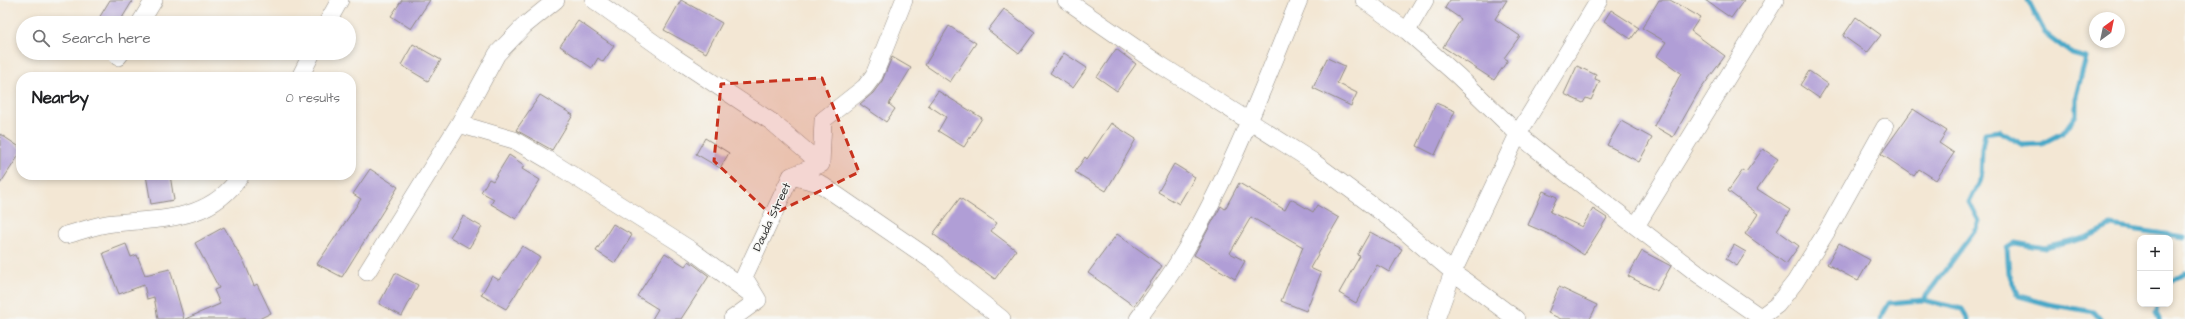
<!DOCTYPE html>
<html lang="en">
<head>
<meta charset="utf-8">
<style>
  body { margin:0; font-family:"Architects Daughter",sans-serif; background:#f6f6f6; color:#202124 }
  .controls { position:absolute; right:12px; bottom:12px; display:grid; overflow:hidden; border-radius:8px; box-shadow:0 2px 6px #0003 }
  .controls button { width:36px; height:36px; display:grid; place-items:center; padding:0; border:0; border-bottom:1px solid #e0e0e0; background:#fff; color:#202124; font:20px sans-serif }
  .compass { position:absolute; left:2089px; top:12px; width:36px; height:36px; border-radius:50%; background:#fff; box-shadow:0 2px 6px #0003; rotate:33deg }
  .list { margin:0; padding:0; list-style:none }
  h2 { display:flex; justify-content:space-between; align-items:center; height:52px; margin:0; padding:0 16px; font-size:17px }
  h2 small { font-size:13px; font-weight:400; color:#757577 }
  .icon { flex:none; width:22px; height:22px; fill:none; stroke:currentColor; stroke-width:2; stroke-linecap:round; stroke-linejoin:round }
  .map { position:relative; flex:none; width:2185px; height:319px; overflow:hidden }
  .search { position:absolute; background:#fff; box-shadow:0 2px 6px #0003; left:16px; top:16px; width:340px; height:44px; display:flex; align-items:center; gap:10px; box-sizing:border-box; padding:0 14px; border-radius:22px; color:#757577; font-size:15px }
  .panel { position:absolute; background:#fff; box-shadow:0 2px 6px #0003; left:16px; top:72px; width:340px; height:108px; border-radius:16px }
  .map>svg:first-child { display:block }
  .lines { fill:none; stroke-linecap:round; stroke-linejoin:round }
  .stream { stroke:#49a8c8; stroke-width:5 }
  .building { fill:#b09ed6 }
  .minor-casing { stroke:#8f8980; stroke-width:18 }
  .minor { stroke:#fff; stroke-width:17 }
  .marked { fill:#c8321e; fill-opacity:0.2; stroke:#c8321e; stroke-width:3; stroke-dasharray:8 5; stroke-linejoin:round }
  .labels { text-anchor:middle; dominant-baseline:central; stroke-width:3; stroke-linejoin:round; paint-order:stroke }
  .street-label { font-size:12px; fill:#2b2b2b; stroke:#f6f6f2 }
</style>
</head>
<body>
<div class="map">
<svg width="2185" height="319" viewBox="0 0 2185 319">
  <rect width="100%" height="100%" fill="#f6f6f2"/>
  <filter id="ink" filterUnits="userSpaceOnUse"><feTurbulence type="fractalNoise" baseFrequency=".025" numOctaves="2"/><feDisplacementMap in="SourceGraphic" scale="8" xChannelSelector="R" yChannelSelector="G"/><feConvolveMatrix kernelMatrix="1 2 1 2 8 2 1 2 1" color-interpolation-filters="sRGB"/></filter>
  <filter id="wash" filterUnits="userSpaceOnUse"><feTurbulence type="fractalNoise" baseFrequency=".012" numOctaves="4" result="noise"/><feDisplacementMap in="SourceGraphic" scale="16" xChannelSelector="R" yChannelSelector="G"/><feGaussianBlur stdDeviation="0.9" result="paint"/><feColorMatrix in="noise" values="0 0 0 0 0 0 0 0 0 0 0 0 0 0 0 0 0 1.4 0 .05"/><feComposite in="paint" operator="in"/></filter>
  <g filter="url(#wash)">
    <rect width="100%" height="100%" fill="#f3e7d4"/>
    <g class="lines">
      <!-- stream -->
      <path class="stream" d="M2170 282 2185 273
        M1923 300 1976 229 1979 221 1969 202 1981 178 1982 147 1985 133 1999 131 2023 145 2042 144 2063 133 2076 115V96L2086 58 2072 54 2045 33 2028 0
        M1880 319 1889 303 1923 300 1962 309 1968 319
        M2100 319 2094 312 2048 304 2019 296 2009 274 2007 248 2015 243 2045 248 2085 238 2110 226 2185 237
        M2159 319 2156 313 2159 304"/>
    </g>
    <g id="blocks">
      <!-- building -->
      <path class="building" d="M110 0H133L119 23H96Z
        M402 0H430L411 29 391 16Z
        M681 0 722 23 706 53 664 30Z
        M1450 0H1507L1495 19 1520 36 1504 58 1508 60 1494 80 1443 47 1461 19 1445 8Z
        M1659 0H1670L1700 17 1691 31 1725 56 1698 93 1673 137 1654 126 1681 73 1657 56 1666 42 1642 28Z
        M1705 0H1744L1731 18Z
        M1004 9 1035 32 1019 54 988 30Z
        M1611 10 1639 28 1631 39 1604 21Z
        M1856 17 1881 35 1867 53 1843 36Z
        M578 21 614 46 603 62 598 58 592 68 560 46Z
        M949 26 976 43 950 82 925 65Z
        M413 44 441 60 428 81 401 65Z
        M1116 49 1136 64 1117 91 1097 77Z
        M1064 53 1087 68 1073 88 1050 73Z
        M892 57 911 68 889 104 895 109 886 122 860 104 873 93 882 81Z
        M1327 58 1345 66 1337 83 1357 93 1351 106 1313 88Z
        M1577 66 1596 75 1595 79 1600 81 1591 100 1586 98 1583 103 1564 94Z
        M1809 71 1828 84 1819 98 1800 85Z
        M938 91 982 118 964 147 938 131 946 117 928 105Z
        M540 95 573 115 552 150 516 130Z
        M1436 103 1455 111 1435 155 1417 146Z
        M1913 109 1947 131 1939 143 1954 153 1936 180 1919 169 1914 176 1881 154Z
        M1621 121 1652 138 1639 162 1607 145Z
        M1111 123 1136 139 1106 191 1075 172 1085 157 1087 159Z
        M0 134 21 148V152L0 184Z
        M705 138 729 153 720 168 696 154Z
        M1763 149 1778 159 1757 189 1790 210 1777 230 1799 246 1786 264 1745 234 1758 214 1728 191 1743 170 1746 172Z
        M509 155 524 165 522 169 540 180 516 219 491 204 494 199 481 192 489 179 493 181Z
        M1174 164 1195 177 1179 204 1158 192Z
        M370 169 398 187 342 277 317 264 361 199 353 194Z
        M146 175H170L174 200 151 204Z
        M1239 183 1285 210 1291 199 1313 212 1317 205 1339 218 1310 268 1321 273 1306 311 1281 301 1303 247 1251 217 1230 253 1245 261 1235 279 1194 255 1221 206 1225 209Z
        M1543 191 1557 197 1550 212 1582 227 1593 209 1607 218 1584 255 1558 238 1528 225Z
        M960 198 997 223 991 231 1016 250 995 279 933 234Z
        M463 216 482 227 469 248 450 237Z
        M613 224 632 235 615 263 596 251Z
        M224 227 245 264 254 286 257 284 271 313 259 319H185L220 304 214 290 219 288 195 243Z
        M1370 232 1402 249 1389 272 1377 265 1356 303 1339 293 1360 256 1357 255Z
        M1117 234 1162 266 1134 306 1088 273Z
        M1839 243 1870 260 1858 281 1827 264Z
        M126 244 131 257 137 255 145 275 170 269 184 319H158L154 297 147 299 144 285 119 294 103 253Z
        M1734 245 1746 252 1737 266 1726 259Z
        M522 246 540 257 506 309 481 295 492 276 499 280Z
        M1642 251 1671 266 1657 291 1628 276Z
        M665 253 685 266 689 261 709 276 681 319H652L658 309 637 296Z
        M395 273 418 285 402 316 379 304Z
        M1559 287 1597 305 1590 319H1561L1548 313Z"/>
    </g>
  </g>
  <g filter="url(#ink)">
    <use href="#blocks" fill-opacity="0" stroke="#8f8980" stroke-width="1"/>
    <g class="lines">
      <!-- minor casing -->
      <g class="minor-casing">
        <path id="minor" d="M594 0 671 55 772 122 821 164
          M1066 0 1159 64 1312 161 1389 218 1453 272 1516 319
          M1364 0 1407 31 1458 76 1518 134 1560 168 1698 274 1760 317
          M140 23 154 0
          M327 23 340 0
          M1407 31 1425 0
          M118 57 121 53
          M300 77 312 53
          M459 124 514 140 550 161 691 250 752 295
          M791 176 819 183 937 264 953 280 1002 319
          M1636 226 1775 0
          M66 235C82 231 98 224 114 223 163 218 210 222 241 175
          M367 272 459 124 497 54 524 26 556 0
          M732 319 758 300 744 277 791 176 821 164 823 120 865 87 874 75 904 0
          M1138 319C1152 299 1168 280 1180 259 1229 179 1263 87 1299 0
          M1436 319 1453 272 1518 134 1599 0
          M1758 319 1777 305 1795 282 1827 231 1885 127"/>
      </g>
      <!-- minor -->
      <use href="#minor" class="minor"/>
    </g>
  </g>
  <!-- marked area -->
  <path class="marked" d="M822 78 859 172 771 215 714 161 721 84Z"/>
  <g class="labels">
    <!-- street labels -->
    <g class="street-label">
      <text transform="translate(772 217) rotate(-65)">Dauda Street</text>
    </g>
  </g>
</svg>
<div class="controls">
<button>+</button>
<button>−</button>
</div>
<svg class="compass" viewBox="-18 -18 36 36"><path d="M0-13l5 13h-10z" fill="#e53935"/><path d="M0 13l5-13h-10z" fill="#757577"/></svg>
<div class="search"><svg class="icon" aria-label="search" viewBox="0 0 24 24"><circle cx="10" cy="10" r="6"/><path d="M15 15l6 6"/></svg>Search here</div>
<section class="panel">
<h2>Nearby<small>0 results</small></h2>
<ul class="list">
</ul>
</section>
</div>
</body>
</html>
